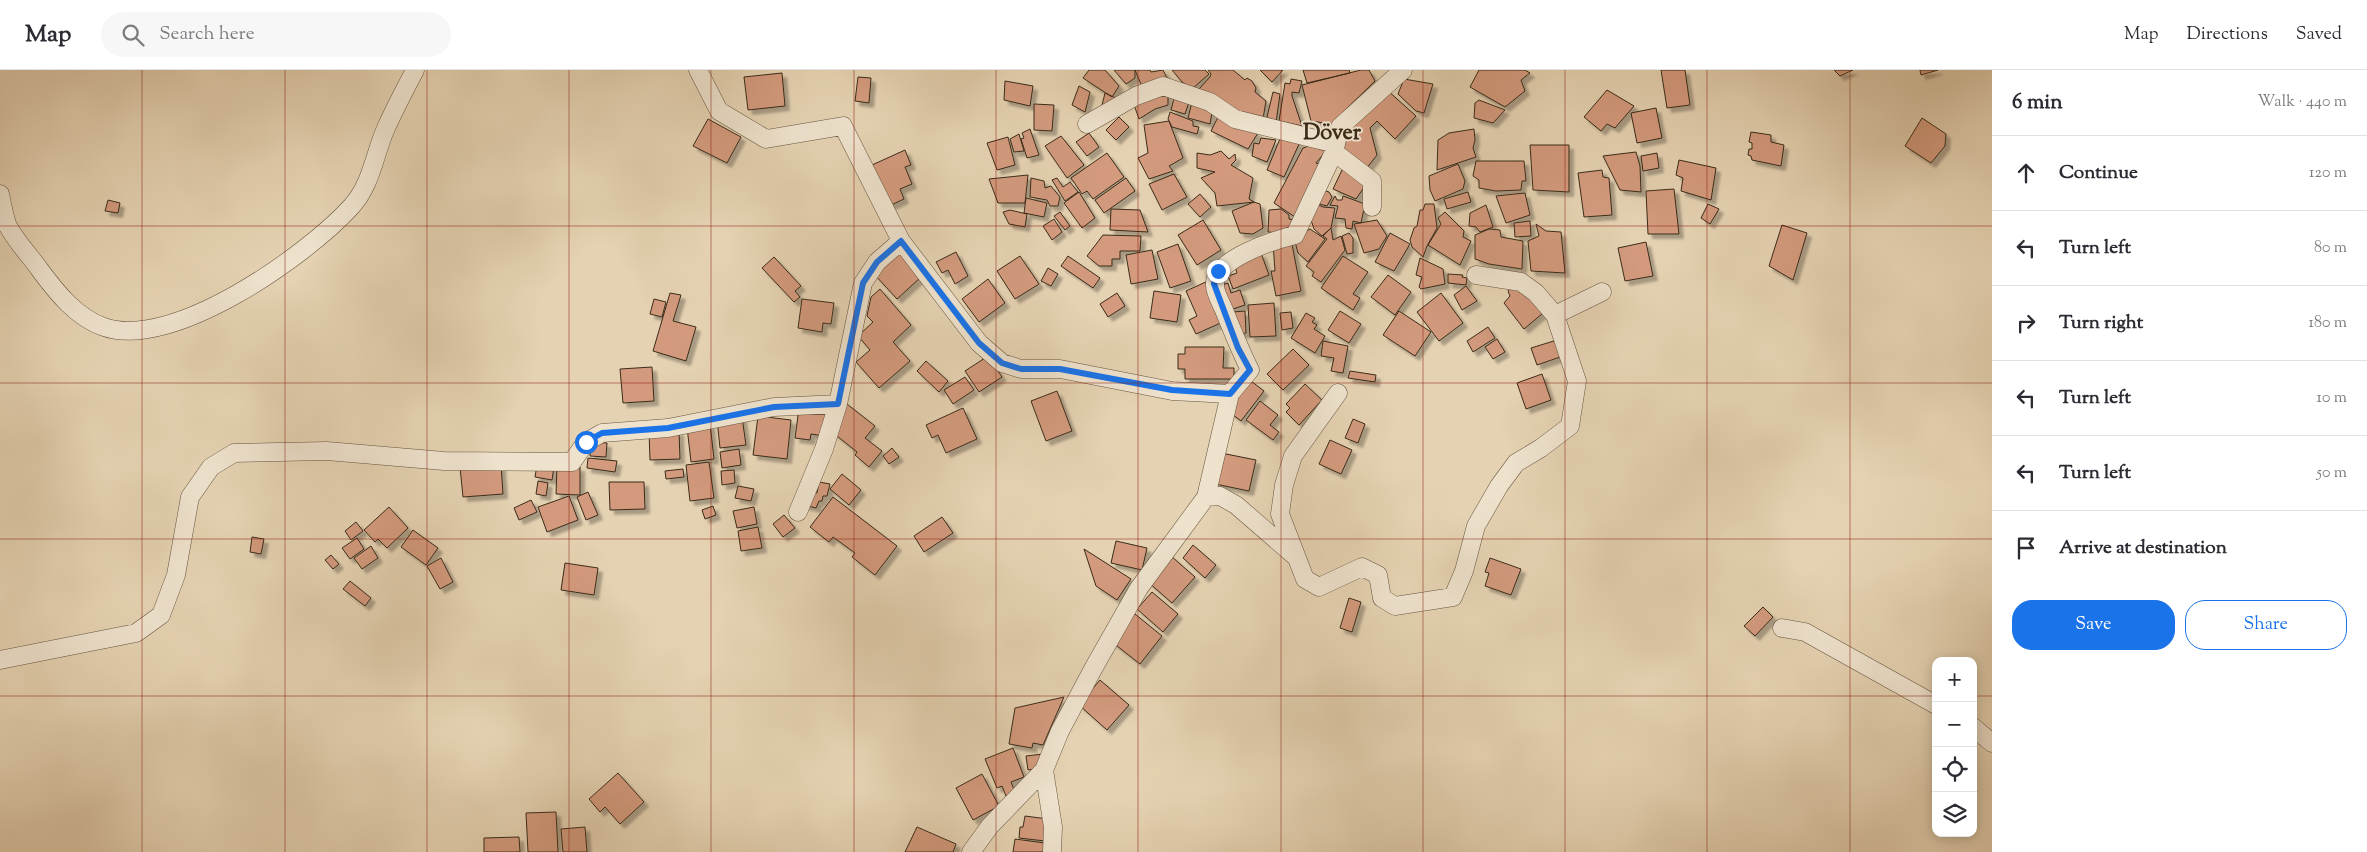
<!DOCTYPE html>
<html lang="en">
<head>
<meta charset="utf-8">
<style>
  body { margin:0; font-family:"Sorts Mill Goudy",serif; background:#f7f7f7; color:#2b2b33 }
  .controls { position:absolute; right:15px; bottom:15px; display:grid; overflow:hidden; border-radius:10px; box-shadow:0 2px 12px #0003 }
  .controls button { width:45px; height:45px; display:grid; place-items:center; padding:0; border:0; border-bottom:1px solid #e1e1e2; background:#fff; color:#2b2b33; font:25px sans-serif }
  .stop { position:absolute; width:15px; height:15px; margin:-11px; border:4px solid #1a73e8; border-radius:50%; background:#fff }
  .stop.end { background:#1a73e8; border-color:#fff; box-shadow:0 1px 5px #0008 }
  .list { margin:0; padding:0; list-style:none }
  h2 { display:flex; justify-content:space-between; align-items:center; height:65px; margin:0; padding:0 20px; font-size:21px }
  h2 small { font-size:16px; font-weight:400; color:#7c7c81 }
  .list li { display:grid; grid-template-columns:32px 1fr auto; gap:15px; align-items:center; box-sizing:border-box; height:75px; padding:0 20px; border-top:1px solid #e1e1e2 }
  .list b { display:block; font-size:19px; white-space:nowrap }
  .list em { font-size:16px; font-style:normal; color:#7c7c81 }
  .actions { display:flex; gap:10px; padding:15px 20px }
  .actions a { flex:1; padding:11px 0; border:1px solid #1a73e8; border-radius:20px; text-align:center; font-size:18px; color:#1a73e8 }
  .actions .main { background:#1a73e8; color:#fff }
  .icon { flex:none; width:28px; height:28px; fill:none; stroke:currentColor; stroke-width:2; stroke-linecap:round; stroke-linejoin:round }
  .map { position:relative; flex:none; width:1992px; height:782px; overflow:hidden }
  header { display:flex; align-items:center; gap:30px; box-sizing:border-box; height:70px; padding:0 25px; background:#fff; border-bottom:1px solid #e1e1e2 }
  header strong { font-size:24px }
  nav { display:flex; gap:28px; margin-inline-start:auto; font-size:18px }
  .search { width:350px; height:45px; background:#f7f7f7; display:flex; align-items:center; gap:12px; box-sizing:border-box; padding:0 18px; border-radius:28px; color:#7c7c81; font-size:19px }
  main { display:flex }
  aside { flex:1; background:#fff }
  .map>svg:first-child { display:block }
  .building { fill:#d39a7d; stroke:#3a2b19; filter:url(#shadow) }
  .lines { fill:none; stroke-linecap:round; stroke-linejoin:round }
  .street-casing { stroke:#65553f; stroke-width:19 }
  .street { stroke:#eee2cd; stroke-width:18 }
  .route { stroke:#1a73e8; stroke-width:6 }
  .grid { fill:none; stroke:#8f2418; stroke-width:1; stroke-opacity:0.55 }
  .labels { text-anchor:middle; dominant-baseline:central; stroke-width:4; stroke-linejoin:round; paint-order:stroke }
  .quarter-label { font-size:22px; font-weight:bold; fill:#3a2b19; stroke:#eee2cd }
</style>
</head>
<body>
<header>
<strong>Map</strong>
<div class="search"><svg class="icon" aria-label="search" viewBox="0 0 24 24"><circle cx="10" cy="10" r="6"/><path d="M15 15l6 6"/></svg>Search here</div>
<nav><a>Map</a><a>Directions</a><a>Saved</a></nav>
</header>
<main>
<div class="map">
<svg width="1992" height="782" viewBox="0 0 1992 782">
  <defs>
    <filter id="shadow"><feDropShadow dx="4.5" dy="4.5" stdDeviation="1" flood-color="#0004"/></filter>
  </defs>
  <rect width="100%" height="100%" fill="#e5d2b2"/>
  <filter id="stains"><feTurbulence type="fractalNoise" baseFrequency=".004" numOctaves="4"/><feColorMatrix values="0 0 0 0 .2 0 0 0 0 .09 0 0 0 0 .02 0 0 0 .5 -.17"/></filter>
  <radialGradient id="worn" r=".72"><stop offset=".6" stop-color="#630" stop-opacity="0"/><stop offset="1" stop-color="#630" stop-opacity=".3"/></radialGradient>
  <!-- building -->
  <path class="building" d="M1089 0H1105L1119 16 1112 27 1083 8Z
    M1114 0H1135V8L1126 14Z
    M1135 0H1150L1151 2 1163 0 1167 8 1143 19Z
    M1172 0H1205L1209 4 1192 19 1182 12Z
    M1208 0H1233L1245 10 1247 8 1252 11 1256 18 1255 22 1266 31 1263 49 1239 47 1199 19 1210 7 1211 4Z
    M1260 0H1283L1272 12Z
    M1303 0H1349L1350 3 1307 13Z
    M1361 0H1369L1375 11 1331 54 1311 51 1302 15Z
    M1479 0H1525L1530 3 1521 10 1525 21 1505 37 1470 17Z
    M1661 0H1685L1690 35 1667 38Z
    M1834 0H1853L1840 6Z
    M1920 0H1938L1921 5Z
    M782 3 785 36 748 40 744 7Z
    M858 7 871 8 869 33 855 31Z
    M1291 9 1302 11 1299 23 1292 22V26L1302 56 1279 51 1285 13 1290 14Z
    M1404 9 1433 14 1424 43 1416 41 1398 24Z
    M1005 11 1033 16 1030 36 1004 30Z
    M1079 16 1090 22 1085 42 1072 35Z
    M1387 20 1416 46 1395 69 1377 51 1370 58 1377 85 1366 99 1340 79 1342 63Z
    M1607 20 1634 36 1615 58 1607 54 1601 61 1584 47Z
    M1168 22V35L1155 39 1139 49 1133 32Z
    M1273 22 1280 24 1276 53 1266 51Z
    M1105 23 1118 29 1111 40 1102 35Z
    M1175 24 1190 29 1185 44 1171 40Z
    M1479 30 1505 40 1493 53 1474 48 1475 33Z
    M1192 32 1213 36 1210 54 1188 48Z
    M1034 34 1054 35 1052 61 1034 60Z
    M1656 38 1662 68 1637 73 1631 43Z
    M1170 42 1193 51V56L1199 57 1197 64 1172 57 1168 49Z
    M1219 45 1258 63 1248 79 1211 61Z
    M1119 47 1129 57 1116 70 1106 60Z
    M1922 48 1946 64 1945 76 1931 93 1905 76Z
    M708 49 741 67 727 93 693 76Z
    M1169 51 1183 88 1169 96 1173 101 1149 109 1138 88 1148 83 1144 55Z
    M1030 59 1039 85 1027 88 1021 69 1024 68 1022 63Z
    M1474 59 1475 70 1473 78 1476 87 1437 100 1438 70 1449 63Z
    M1751 62 1771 65V72L1784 75 1781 96 1752 90 1751 86 1748 85 1749 79H1752V73L1749 72Z
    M1089 63 1099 77 1087 86 1076 72Z
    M1019 64 1024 81 1014 82 1010 69Z
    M1282 64 1300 72 1284 107 1267 100Z
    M1061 66 1084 95 1067 108 1045 76Z
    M1008 67 1015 95 997 100 987 73Z
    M1261 68 1276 70 1267 92 1252 86 1254 73 1259 74Z
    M1321 72 1319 79 1326 81 1316 93 1322 95 1298 149 1274 133 1303 78Z
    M1530 75H1569V122L1533 120Z
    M905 80 911 95 905 97 912 114 900 119 904 129 889 136 872 95Z
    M1221 81 1229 89 1235 84 1236 90 1231 95 1253 108 1249 129 1254 132 1217 136 1215 123 1201 108 1215 102 1197 98V83L1210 85Z
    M1636 82 1640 96 1641 122 1620 120 1603 86Z
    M1107 83 1124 107 1093 129 1087 121 1082 124 1071 108Z
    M1657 83 1659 98 1643 101 1641 86Z
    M1679 90 1716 98 1711 130 1681 121 1683 108 1676 105Z
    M1476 91H1524L1526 111H1522L1521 120 1496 121 1479 118V110L1473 106Z
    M1458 94 1465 111 1463 119 1435 131 1430 120 1429 106Z
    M1342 100 1358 103 1367 113 1356 129 1333 119Z
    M1602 100 1603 107 1609 108 1612 145 1584 147 1578 103Z
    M1174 104 1187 127 1162 140 1149 114Z
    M1028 105 1025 133H998L989 109Z
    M1031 108 1044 111 1045 118 1051 116 1060 127 1058 136H1050L1047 130 1030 127Z
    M1057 108 1063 117 1070 112 1078 122 1065 131 1052 110Z
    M1126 108 1135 121 1104 143 1095 130Z
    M1320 119 1329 122 1332 127 1327 136 1312 132Z
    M1674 119 1679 164H1648L1646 121Z
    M1079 122 1095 148 1082 158 1064 133Z
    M1468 122 1471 132 1447 139 1444 129Z
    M1525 123 1530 145 1506 153 1496 126Z
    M1200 124 1211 137 1200 147 1188 134Z
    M1335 126 1337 130H1342L1343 126 1365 134 1361 153 1353 151 1352 159 1346 158 1345 149 1335 148 1338 136 1330 135Z
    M1026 128 1047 133 1044 147 1024 143Z
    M108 130 120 133 118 143 105 141Z
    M1254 132 1260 134 1263 158 1253 164 1240 163 1232 141Z
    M1313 133 1323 137 1335 138 1331 158 1322 166 1314 159 1310 147Z
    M1425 134H1434L1437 158 1427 176 1423 187 1412 177 1410 170 1414 158 1417 156 1420 140H1423Z
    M1708 134 1719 139 1710 154 1701 148Z
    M1486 135 1493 157 1480 162 1476 157 1469 156 1470 143Z
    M1111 139 1140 140 1148 162 1110 160Z
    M1281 139 1289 145V149L1294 150 1290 164 1268 162 1269 140Z
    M1010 140 1027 144 1025 157 1009 154 1003 142Z
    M1060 142 1070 156 1065 160 1054 146Z
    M1445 142 1464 161 1463 167 1471 171 1460 195 1428 175 1441 154 1438 148Z
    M1054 149 1062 162 1052 170 1043 156Z
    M1203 150 1221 180 1197 195 1178 165Z
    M1377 150 1387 166 1379 179 1364 183 1354 154Z
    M1530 151 1531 166 1515 167 1514 153Z
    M1536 154 1546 161 1561 162 1565 203 1531 201 1528 171 1539 166Z
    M1782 155 1807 163 1793 210 1769 196Z
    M1331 158 1333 170 1341 166 1345 180 1321 212 1312 206 1314 202 1306 196 1327 169 1323 166Z
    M1310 159 1325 169 1308 192 1298 183 1294 168Z
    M1489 159 1500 160 1501 167 1523 171 1522 199 1489 194 1475 189V165Z
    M1349 163 1353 168V183L1347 184 1342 166Z
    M1390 163 1410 174 1394 201 1375 192Z
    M1103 165 1141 166 1140 181H1120V189H1112V196H1099L1087 186Z
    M1291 169 1301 221 1276 226 1271 201H1275L1273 173Z
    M1646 172 1653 206 1625 211 1618 178Z
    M1178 174 1191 211 1170 218 1157 182Z
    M1152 180 1158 209 1131 214 1126 185Z
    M898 182 921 207 897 229 874 204Z
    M956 182 968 206 955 214 948 200 942 203 936 192Z
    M1261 183 1269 205 1233 219 1228 206 1237 203 1234 193Z
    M1020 186 1039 214 1015 229 997 201Z
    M1068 186 1100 208 1093 218 1061 196Z
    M1343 186 1368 202 1353 224 1360 228 1353 240 1321 218Z
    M774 187 801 216 795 221 800 227 794 232 762 198Z
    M1420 188 1443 199 1445 214 1421 219 1419 217 1422 207 1416 205Z
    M1048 198 1058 204 1051 216 1041 211Z
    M1448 204 1463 205 1462 207 1467 208 1466 215 1448 213Z
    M1388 205 1411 222 1395 245 1371 227Z
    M988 209 1005 233 979 252 962 229Z
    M1208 211 1225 251 1196 264 1189 250 1197 246 1186 221Z
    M1228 213 1231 223 1240 220 1245 235 1227 241 1218 216Z
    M1517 213 1543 243 1524 259 1504 233 1510 226 1508 221Z
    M1466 216 1477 231 1462 240 1454 225Z
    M880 219 911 255 893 272 910 291 879 318 856 292 870 280 858 266 873 252 867 246 871 227Z
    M1154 221 1181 225 1177 252 1150 248Z
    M670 223 681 225 673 251 696 257 686 291 653 281Z
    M1117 223 1125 236 1108 247 1100 234Z
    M1441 223 1463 253 1439 271 1417 242Z
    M654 229 666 232 662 247 650 244Z
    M802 229 834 233 831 254 823 253 822 262 798 258Z
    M1274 233 1276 266 1250 267 1248 235Z
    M1245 241 1246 263 1239 264 1233 242Z
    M1340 241 1361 254 1349 273 1328 260Z
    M1399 241 1431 262 1415 286 1383 265Z
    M1291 242 1293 258 1282 260 1280 243Z
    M1306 243 1315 248 1312 252 1317 255 1314 259 1325 266 1315 283 1291 268Z
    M1488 257 1495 268 1473 282 1467 271Z
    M1497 269 1505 282 1493 289 1485 277Z
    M1557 270 1563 286 1537 295 1531 278Z
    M1323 271 1348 276 1343 303 1331 301 1334 288 1321 286Z
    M1185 277H1224L1223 298H1234V309H1185V299H1178V284H1185Z
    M1293 279 1309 295 1283 320 1267 304Z
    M988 286 1002 307 979 322 965 301Z
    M926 291 948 311 939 322 917 301Z
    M652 297 654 331 623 333 620 299Z
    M1350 301 1376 305 1375 312 1348 308Z
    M1542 304 1551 330 1526 339 1517 313Z
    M965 307 974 320 953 334 944 320Z
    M1251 311 1264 321 1241 351 1228 341Z
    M1305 314 1322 330 1299 355 1286 342 1290 338 1286 334Z
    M1057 321 1072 361 1046 371 1031 331Z
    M1260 331 1278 345 1270 355 1279 362 1273 370 1246 350Z
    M847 334 875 356 865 368 882 381 869 397 855 385 857 382 832 362 838 345Z
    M799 338 828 341 824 366 811 364 810 370 795 368Z
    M963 338 977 369 946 383 938 365 932 368 926 355Z
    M758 346 791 350 787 389 753 385Z
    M742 347 746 375 720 378 717 350Z
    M1353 349 1365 354 1358 373 1345 368Z
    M710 354 714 389 691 392 687 357Z
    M679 361 680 389 650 390 649 362Z
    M1330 370 1352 380 1341 404 1319 394Z
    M591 372 607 373 606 387 590 386Z
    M892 378 899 387 889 394 883 386Z
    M739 379 741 395 722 398 720 382Z
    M1221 383 1256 390 1249 421 1215 414Z
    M588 388 617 391 615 402 587 398Z
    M709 392 714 428 690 431 686 395Z
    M501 394 503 424 463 427 460 397Z
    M537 395 554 397 552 410 535 407Z
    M557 397H580V425L556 424Z
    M683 399 684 407 666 409 665 401Z
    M734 400 735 413 722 415 721 401Z
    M842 404 861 420 849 435 830 419Z
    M538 411 548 413 546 426 536 424Z
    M609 412H644L645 439 610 440Z
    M819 412 830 414 827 426H823L822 431H819L816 438 804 435 808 421 817 423Z
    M738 416 754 419 751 431 735 428Z
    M588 422 598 445 586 450 577 427Z
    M569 426 578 450 547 462 538 437Z
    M833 427 897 476 875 505 852 487 855 483 833 467 829 472 810 457Z
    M531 430 537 442 519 450 514 438Z
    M713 436 716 445 705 449 702 440Z
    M389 437 408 458 387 478 378 469 375 472 364 460Z
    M754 437 757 454 737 458 733 441Z
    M784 445 795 458 783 467 773 454Z
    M942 447 953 463 924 482 914 466Z
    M356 452 363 461 351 470 345 461Z
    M758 457 762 478 741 481 738 461Z
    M413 460 438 478 426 495 401 477Z
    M252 467 264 469 261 484 250 482Z
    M357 468 364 479 350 489 342 478Z
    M1116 471 1147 478 1142 500 1111 493Z
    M1193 475 1216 495 1205 508 1183 488Z
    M371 476 378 488 362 499 354 488Z
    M1084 479 1131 509 1117 530 1096 516Z
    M331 485 339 494 333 499 325 490Z
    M1171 486 1195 507 1172 533 1148 512Z
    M441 488 453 512 440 519 427 496Z
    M1490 488 1521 499 1511 525 1485 516 1489 503 1485 502Z
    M565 493 598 498 594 525 561 520Z
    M350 511 371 528 365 536 343 519Z
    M1152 522 1178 544 1163 562 1137 539Z
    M1349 528 1361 532 1352 562 1340 558Z
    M1763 537 1773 547 1755 566 1744 556Z
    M1135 544 1162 566 1140 594 1112 572Z
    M1100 610 1129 635 1107 660 1079 635Z
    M1064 627 1043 675 1033 673 1032 678 1009 674 1015 638Z
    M1013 678 1024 707 1011 712 1015 722 1006 726 1002 716 997 718 985 689Z
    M1043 684 1035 699 1028 700 1026 686Z
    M618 703 644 732 620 754 605 737 600 742 589 729Z
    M982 704 999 736 973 750 956 718Z
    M556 742 558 782H528L526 743Z
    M1025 746 1048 749 1045 771 1019 768 1020 757H1023Z
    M585 757 587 782H563L561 759Z
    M917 757 956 774 953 782H905Z
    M519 767 520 782H484V768Z
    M1015 769 1045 773 1044 782H1013Z"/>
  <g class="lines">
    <!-- street casing -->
    <g class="street-casing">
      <path id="street" d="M698 0 719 41 766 69 843 56 901 171
        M1087 54 1136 26 1163 16 1210 32 1235 49 1336 74
        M1334 82 1372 111V137
        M0 124C2 134 4 145 7 154 13 168 31 187 40 200 57 223 77 248 104 257 173 281 307 185 351 137 372 114 374 85 386 58 395 38 405 19 415 0
        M1555 245 1602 222
        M1338 323 1293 386 1284 415 1280 444 1305 509 1319 517 1362 497 1378 505 1382 528 1395 536 1453 527 1464 501 1476 456 1499 416 1516 393 1541 378 1570 356 1577 311 1555 245 1536 223 1521 212 1476 205
        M1206 427 1220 426 1236 435 1296 487
        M798 442 824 379 838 334 863 213 877 192 901 171 979 273 1002 293 1021 299H1060L1172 321 1230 324
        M1782 558 1805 562 1936 635
        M0 590 136 563 161 545 176 505 190 427 211 397 234 383 327 381 444 391 572 392 586 372 602 363 668 358 774 337 838 334
        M1973 657 1992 673
        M1044 700 1053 757 1052 782
        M971 782 990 756 1044 700 1060 661 1093 599 1139 518 1206 427 1230 324 1250 300C1240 280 1232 260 1224 240 1221 233 1215 223 1215 215 1213 189 1275 170 1295 165L1334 82 1340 57 1403 0"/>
    </g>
    <!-- street -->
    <use href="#street" class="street"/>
  </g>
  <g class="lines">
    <!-- route -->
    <path class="route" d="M586 372 602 363 668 358 774 337 838 334 863 213 877 192 901 171 979 273 1002 293 1021 299H1060L1172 320 1230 324 1250 300 1238 278 1214 214 1218 201"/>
  </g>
  <!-- grid -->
  <path class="grid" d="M142 0V782M285 0V782M427 0V782M569 0V782M711 0V782M854 0V782M996 0V782M1138 0V782M1281 0V782M1423 0V782M1565 0V782M1707 0V782M1850 0V782M0 156H1992M0 313H1992M0 469H1992M0 626H1936M1973 626H1992"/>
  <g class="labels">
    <!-- quarter labels -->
    <g class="quarter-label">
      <text x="1332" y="64">Döver</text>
    </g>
  </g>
  <rect width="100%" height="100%" filter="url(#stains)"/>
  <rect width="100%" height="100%" fill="url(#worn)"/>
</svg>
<div class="controls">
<button>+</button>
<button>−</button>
<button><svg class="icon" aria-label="locate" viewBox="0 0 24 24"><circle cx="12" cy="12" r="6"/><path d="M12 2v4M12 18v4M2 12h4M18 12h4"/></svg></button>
<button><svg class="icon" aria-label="layers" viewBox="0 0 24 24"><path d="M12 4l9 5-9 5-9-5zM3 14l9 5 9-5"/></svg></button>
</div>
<div class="stop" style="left:586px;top:372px"></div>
<div class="stop end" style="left:1218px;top:201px"></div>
</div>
<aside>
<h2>6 min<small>Walk · 440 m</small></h2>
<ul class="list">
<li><svg class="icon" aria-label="ahead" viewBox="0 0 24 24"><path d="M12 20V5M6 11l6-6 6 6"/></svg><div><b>Continue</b></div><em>120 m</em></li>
<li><svg class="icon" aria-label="left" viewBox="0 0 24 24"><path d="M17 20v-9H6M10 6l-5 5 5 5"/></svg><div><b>Turn left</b></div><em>80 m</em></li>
<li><svg class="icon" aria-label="right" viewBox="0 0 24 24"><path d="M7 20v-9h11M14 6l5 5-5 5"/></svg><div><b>Turn right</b></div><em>180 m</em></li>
<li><svg class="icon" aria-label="left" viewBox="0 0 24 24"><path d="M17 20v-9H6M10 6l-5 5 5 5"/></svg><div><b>Turn left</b></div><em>10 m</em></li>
<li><svg class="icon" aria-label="left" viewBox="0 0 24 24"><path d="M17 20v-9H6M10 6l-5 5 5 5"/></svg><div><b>Turn left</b></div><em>50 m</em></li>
<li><svg class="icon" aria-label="arrive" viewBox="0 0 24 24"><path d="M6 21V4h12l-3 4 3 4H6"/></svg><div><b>Arrive at destination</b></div></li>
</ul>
<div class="actions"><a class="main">Save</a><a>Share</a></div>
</aside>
</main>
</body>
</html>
